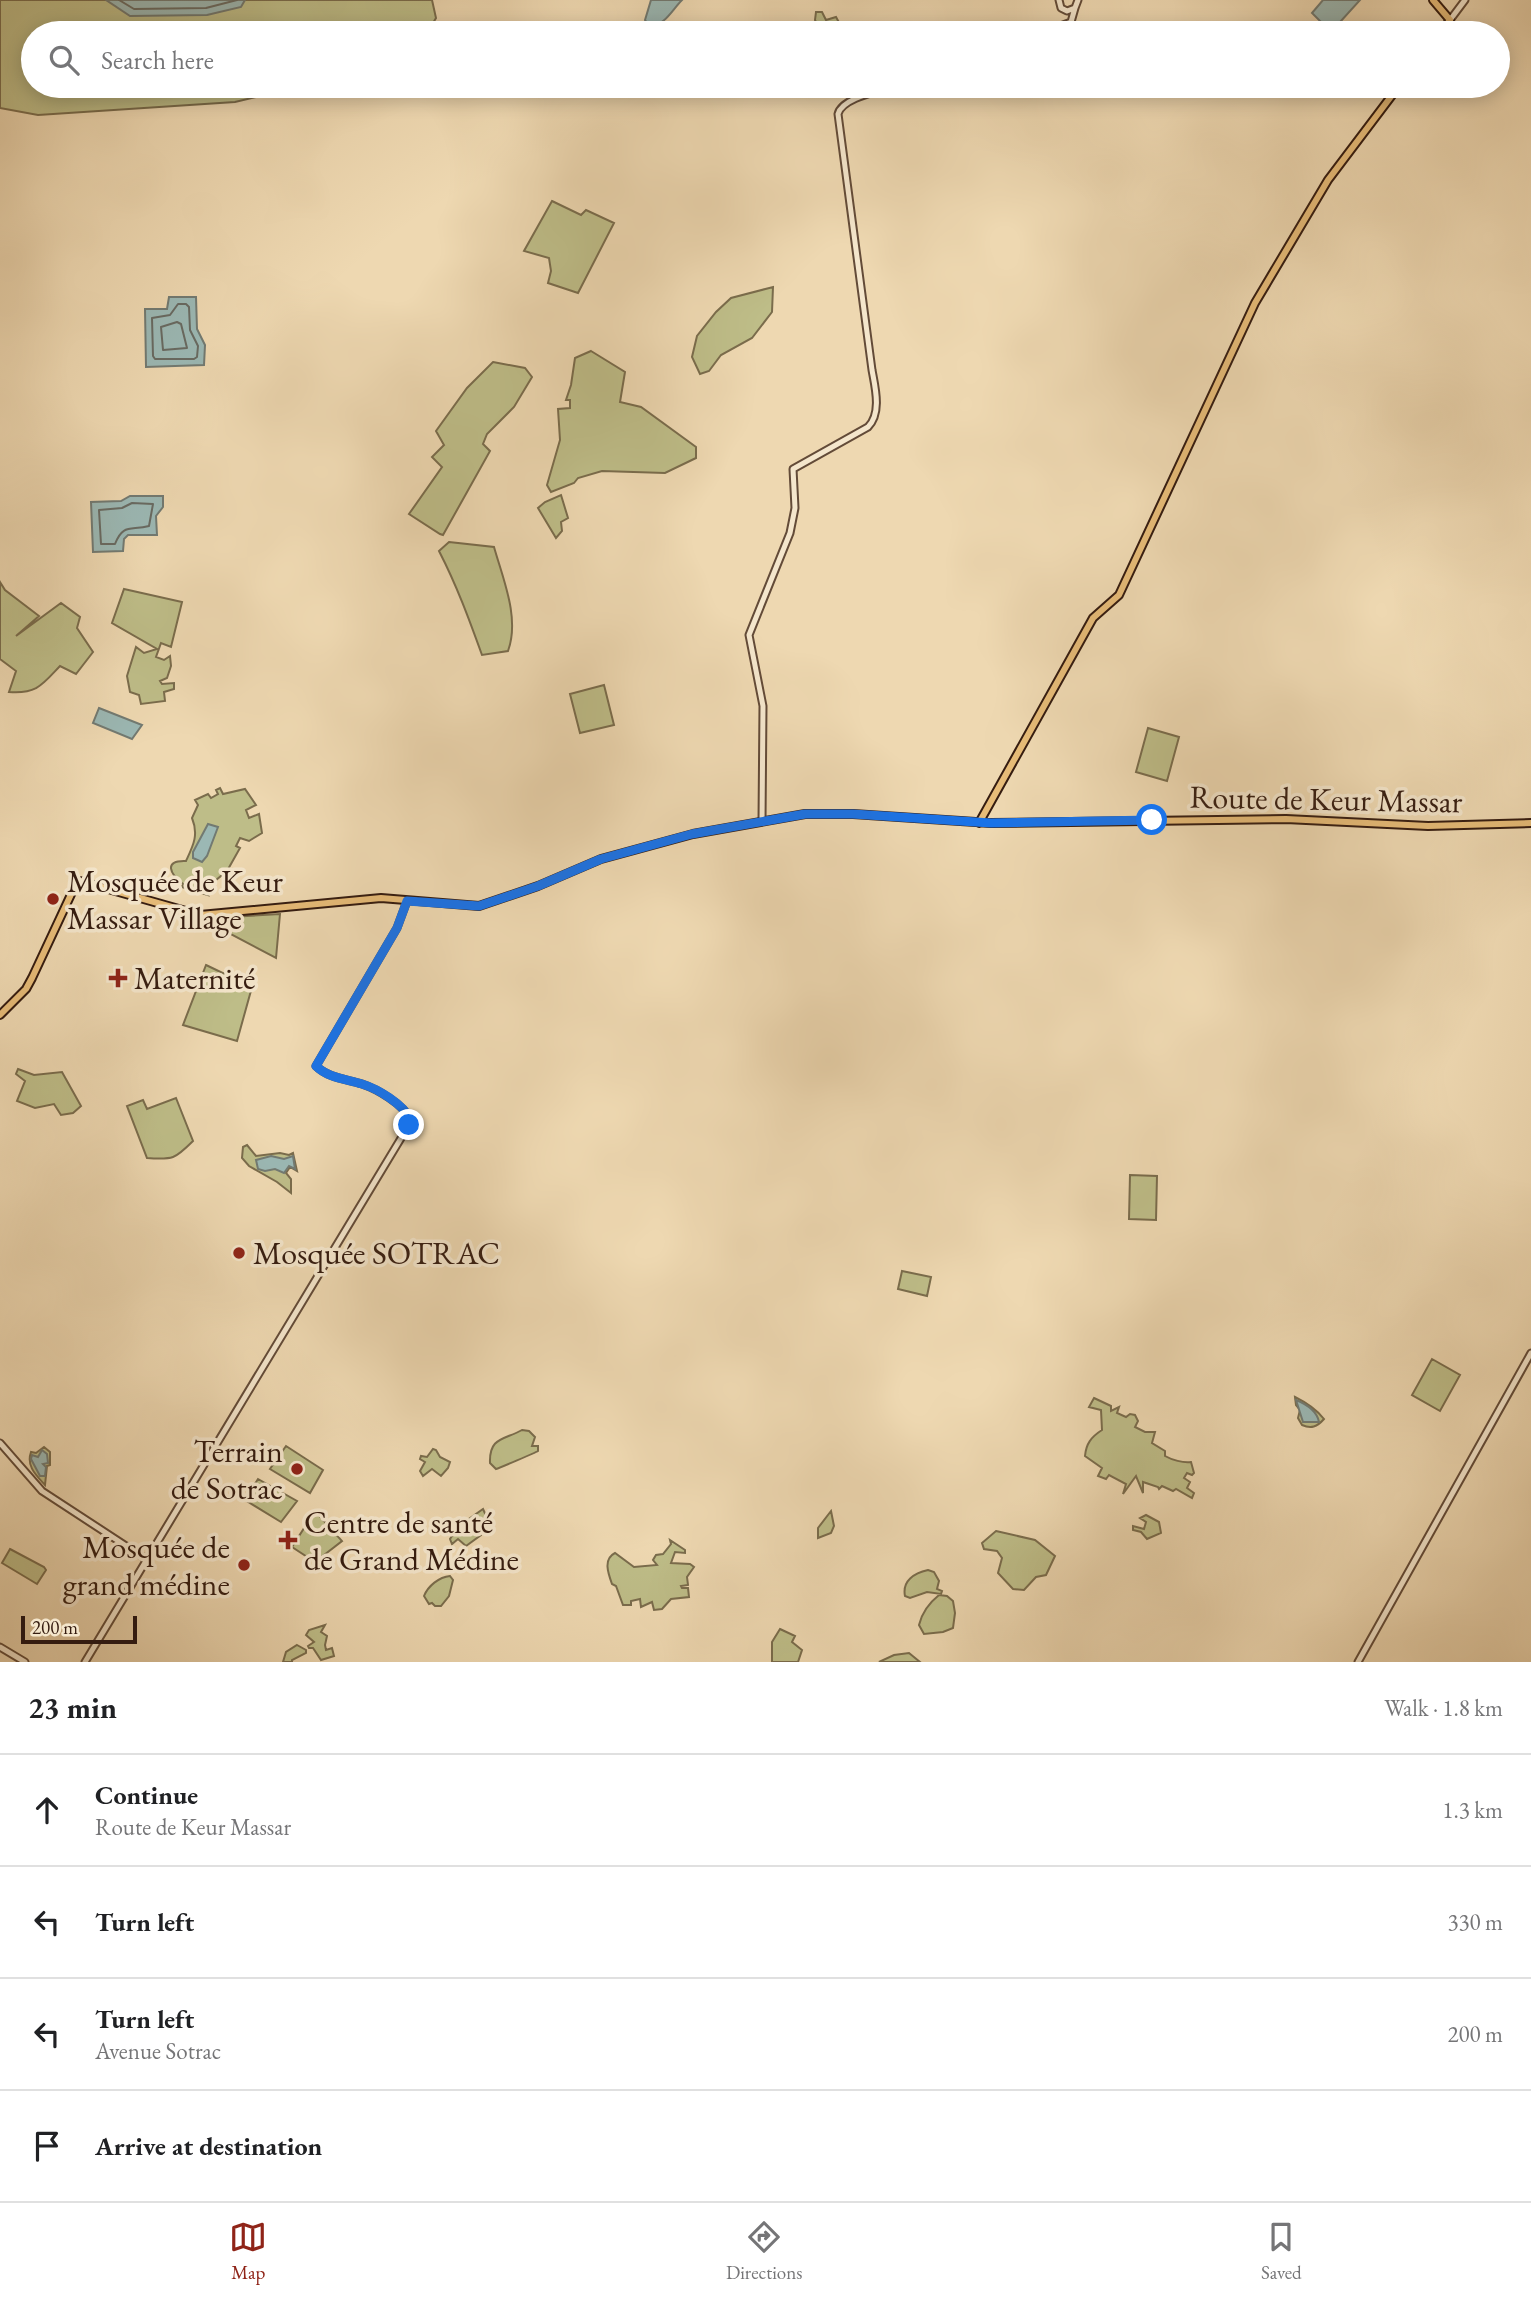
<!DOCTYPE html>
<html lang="en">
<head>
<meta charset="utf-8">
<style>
  body { margin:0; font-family:"EB Garamond",serif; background:#f2f2f2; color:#202124 }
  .scale { position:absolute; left:21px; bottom:18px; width:116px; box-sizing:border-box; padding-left:7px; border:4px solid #351c10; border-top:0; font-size:19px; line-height:24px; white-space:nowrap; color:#351c10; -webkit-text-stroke:5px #f4e6cc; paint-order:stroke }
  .stop { position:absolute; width:21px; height:21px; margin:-16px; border:5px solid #1a73e8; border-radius:50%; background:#fff }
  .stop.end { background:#1a73e8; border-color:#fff; box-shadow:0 2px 7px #0008 }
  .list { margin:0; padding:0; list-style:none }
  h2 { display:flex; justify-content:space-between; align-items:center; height:91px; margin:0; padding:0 28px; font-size:30px }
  h2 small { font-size:23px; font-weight:400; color:#757577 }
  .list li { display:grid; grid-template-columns:46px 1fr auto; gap:21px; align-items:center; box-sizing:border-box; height:112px; padding:0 28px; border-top:2px solid #e0e0e0 }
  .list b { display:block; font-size:26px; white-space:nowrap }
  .list p { margin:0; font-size:23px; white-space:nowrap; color:#757577 }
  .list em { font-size:23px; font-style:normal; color:#757577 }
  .icon { flex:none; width:38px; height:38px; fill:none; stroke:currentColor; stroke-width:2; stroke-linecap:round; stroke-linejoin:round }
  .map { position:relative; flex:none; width:1531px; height:1662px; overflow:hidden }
  .search { position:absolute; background:#fff; box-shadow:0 4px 18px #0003; left:21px; right:21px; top:21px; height:77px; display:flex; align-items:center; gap:18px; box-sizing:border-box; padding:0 24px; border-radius:38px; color:#757577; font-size:26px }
  .sheet { height:539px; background:#fff }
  nav { display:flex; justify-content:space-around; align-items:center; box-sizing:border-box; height:98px; border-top:2px solid #e0e0e0; background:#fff; font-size:19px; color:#757577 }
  nav a { display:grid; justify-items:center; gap:4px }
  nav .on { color:#8f2418 }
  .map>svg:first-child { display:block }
  .green { fill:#bebd88; stroke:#7a6c4c; stroke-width:2 }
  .water { fill:#9bb8b4; stroke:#727a72; stroke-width:2 }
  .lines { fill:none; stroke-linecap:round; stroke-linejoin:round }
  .shore { stroke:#686a62; stroke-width:2 }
  .tertiary-casing { stroke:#634b38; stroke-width:9 }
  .primary-casing { stroke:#351c10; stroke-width:10 }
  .tertiary { stroke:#f4e6cc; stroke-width:5 }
  .primary { stroke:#e7bc78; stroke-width:6 }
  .route { stroke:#1a73e8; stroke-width:9 }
  .poi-dot { fill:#8f2418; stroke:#f4e6cc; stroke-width:2.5 }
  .labels { text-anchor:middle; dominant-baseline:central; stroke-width:7; stroke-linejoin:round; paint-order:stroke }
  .street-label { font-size:32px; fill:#351c10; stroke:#f4e6cc }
  .poi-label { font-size:32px; fill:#351c10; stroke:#f4e6cc; text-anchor:start }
</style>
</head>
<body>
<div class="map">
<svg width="1531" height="1662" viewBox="0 0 1531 1662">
  <rect width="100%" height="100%" fill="#eed8b1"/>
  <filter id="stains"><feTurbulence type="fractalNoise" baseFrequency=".00286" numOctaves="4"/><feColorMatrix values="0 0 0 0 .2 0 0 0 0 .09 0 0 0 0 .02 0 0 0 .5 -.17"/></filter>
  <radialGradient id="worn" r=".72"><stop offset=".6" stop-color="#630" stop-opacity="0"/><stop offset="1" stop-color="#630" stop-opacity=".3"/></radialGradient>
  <!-- green -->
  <path class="green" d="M0 0H432L436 18 427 33H33V86H302L235 102 38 115 0 108Z
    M816 12H822L826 20 836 17 842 28 821 33 815 20Z
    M552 201 581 215 586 210 614 223 578 293 548 283 551 271 549 258 524 251Z
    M773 287 772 312 752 338 721 355 709 371 700 374 692 357 697 336 716 312 731 298Z
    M591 351 625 372 620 402 641 407 696 447V458L665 473 602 471 578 478 574 483 551 492 547 485 560 440 558 409 570 408V400H566L571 385 575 358Z
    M493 362 525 368 532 377 514 407 487 434 483 444 490 451 443 535 440 534 409 514 442 467 432 457 444 445 436 431 467 388Z
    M561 495 568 518 561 522 562 531 556 538 538 508 545 502Z
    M449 542 494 547C503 579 520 618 508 651L482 655C469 619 457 586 439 551Z
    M0 582 5 590 39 616 16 636 61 603 80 617 77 628 93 652 76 674 60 666C42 685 37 694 9 692L16 671 0 659Z
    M124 589 182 602 171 647 161 643 156 657 164 660 170 656 171 666 167 678 160 681 162 684 174 683V689L164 692 165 701 141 704 139 695 130 692 127 676 136 647 144 653 157 649 112 623Z
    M604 685 614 725 580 733 570 694Z
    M1148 728 1179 737 1167 781 1136 772Z
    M220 788 223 794 245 789 256 805 246 810 249 818 259 814 262 833 249 841 240 838 236 846 240 848 227 871 205 889 208 895 182 887 183 884C170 874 163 860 186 861 193 846 199 835 192 818L198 805 195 800 208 794 211 798 218 794 216 790Z
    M280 914 276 958 221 929 230 917Z
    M206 965 252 987 237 1041 183 1025Z
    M18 1069 34 1075 62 1072 81 1106 73 1113 61 1115 54 1104 35 1108 17 1101 25 1081 16 1074Z
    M176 1098 193 1141C175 1159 173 1160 147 1158L127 1106 143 1100 147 1109Z
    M247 1145 256 1156 280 1153 289 1155 293 1153 297 1171 290 1167 286 1173 291 1179V1193L277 1182 249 1166 242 1158 243 1147Z
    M1130 1175 1157 1176 1156 1220 1129 1219Z
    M902 1271 931 1277 927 1296 898 1289Z
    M1432 1359 1460 1375 1440 1411 1412 1395Z
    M1295 1397C1305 1402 1317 1410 1324 1419 1317 1427 1311 1429 1302 1425L1298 1418 1300 1410 1296 1405Z
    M1094 1398 1111 1406V1411L1119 1407 1117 1413 1126 1417 1130 1414 1135 1415 1138 1421 1135 1427 1145 1432H1155L1152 1443 1165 1451V1456C1172 1460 1183 1463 1191 1462L1194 1473 1192 1475 1187 1473 1184 1478 1190 1482 1187 1488 1194 1493 1192 1498 1176 1489 1173 1491 1162 1486 1159 1489 1158 1487 1143 1482V1493L1136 1476 1123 1494 1126 1484 1109 1475 1106 1479 1098 1476 1102 1468 1085 1456C1086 1444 1091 1437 1102 1430L1101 1410 1089 1407Z
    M522 1430 529 1431 535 1437 532 1446H538V1451C535 1453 499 1468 496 1469L490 1463C489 1437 504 1440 522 1430Z
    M286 1446 323 1470 310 1493 270 1469Z
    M44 1447 50 1452V1465L47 1466 45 1485C36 1475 26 1466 31 1452L36 1453Z
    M433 1449 436 1450 440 1457 450 1462 448 1468 441 1476 432 1469 423 1476 420 1471 425 1462 420 1459 421 1456 427 1457Z
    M258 1479 297 1501 281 1522 245 1500Z
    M483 1509 488 1520 481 1535 466 1546 458 1539 452 1544 450 1539 459 1526Z
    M315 1511 342 1541 315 1562 292 1547Z
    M831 1511 834 1526 831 1533 818 1538V1528Z
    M1146 1515 1159 1522 1161 1533 1147 1539 1141 1532 1133 1530V1526L1144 1529 1146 1522 1140 1518Z
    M996 1531 1035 1540 1055 1556 1046 1575 1036 1577 1024 1590 1013 1589 998 1573 1002 1558 997 1551 984 1549 982 1543Z
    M670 1540 685 1550V1553L675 1552 671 1563 690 1564 694 1567 687 1577 688 1585 681 1586 682 1588H688L689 1597 671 1599 662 1609 654 1610 652 1602 641 1607 640 1599 631 1601V1605H623L616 1586 612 1584C608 1573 603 1559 615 1553L634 1567 657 1565 653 1560 656 1555 663 1554 671 1544Z
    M10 1549 44 1567 46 1570 37 1584 2 1563Z
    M928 1570 934 1572 939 1581 937 1589 942 1591 941 1594 927 1592 910 1598 905 1596C902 1581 914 1573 928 1570Z
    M450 1576 453 1580 449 1596 441 1606H435L432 1603 429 1604 424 1596C428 1586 439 1577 450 1576Z
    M939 1595 947 1596 953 1601 955 1613 953 1628 943 1632 924 1634 919 1625C922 1612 929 1603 939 1595Z
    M325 1625 321 1632 327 1636 325 1645 326 1650 332 1648 334 1656 321 1660 313 1648H309L308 1646 314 1642 306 1635 309 1630Z
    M780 1629 795 1636 792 1642 802 1650 798 1662H772V1642Z
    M297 1645 306 1650V1653L292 1660V1662H283L286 1652Z
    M909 1653 920 1662H879L894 1655Z"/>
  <!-- water -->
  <path class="water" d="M106 0H245L241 7 207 15 130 16Z
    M651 0H682C672 10 665 25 650 27L645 20Z
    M1323 0H1360L1331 32 1312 13Z
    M169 297H196L197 329 205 345 204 365 146 367 145 309H167Z
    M130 496H163V507L156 516 157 535H128L124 539 123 551 93 552 91 502 121 501Z
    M99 708 142 725 132 739 93 723Z
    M208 824 218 827 207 856 202 862 193 858V852Z
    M271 1156 284 1159 293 1156 295 1169 289 1166 284 1173 275 1169 265 1171 258 1169 256 1160Z
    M1296 1400C1306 1404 1317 1411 1319 1422H1303Z
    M42 1450 47 1454 48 1463 43 1464 46 1467 45 1476H40L31 1459 32 1455 38 1457Z"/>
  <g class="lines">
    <!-- shore -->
    <path class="shore" d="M119 0 134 9 206 8 237 0
      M178 304H186L189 307 190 330 198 346 197 357 194 359H155L153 356 152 318 170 315Z
      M177 322 181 324 187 348 163 350 161 327Z
      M132 503 153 504 149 526C131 531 123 523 115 544H101L99 510 122 508Z"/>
    <!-- tertiary casing -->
    <g class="tertiary-casing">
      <path id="tertiary" d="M1059 0 1061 8 1067 11 1075 8 1078 0
        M1450 20 1465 0
        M1042 33 1071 22 1075 8
        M762 821 763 706 749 635 790 533 795 508 793 469 868 427C882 413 875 387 872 370L838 114C842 98 879 91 894 86
        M0 1443 42 1491 146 1559
        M0 1647 25 1662
        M85 1662 409 1125 410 1119C403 1104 377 1089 362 1084 346 1079 328 1078 316 1066L397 928 407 901
        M1358 1662 1531 1353"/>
    </g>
    <!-- primary casing -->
    <g class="primary-casing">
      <path id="primary" d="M1433 0 1450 20 1440 33
        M979 823 1093 618 1119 595 1255 303 1328 180 1399 86
        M0 1015 26 989 32 978 74 888 80 881 200 915 381 898 479 906 538 886 601 859 693 834 805 814H853L991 823 1286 819 1428 826 1531 823"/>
    </g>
    <!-- tertiary -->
    <use href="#tertiary" class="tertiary"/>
    <!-- primary -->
    <use href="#primary" class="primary"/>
  </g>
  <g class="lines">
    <!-- route -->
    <path class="route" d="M409 1125 410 1119C403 1104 378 1089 362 1084 346 1079 328 1078 316 1066L397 928 407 901 479 906 538 886 601 859 692 834 805 814H853L991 823 1152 820"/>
  </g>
  <!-- markers -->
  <g class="poi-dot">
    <circle cx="53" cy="899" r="7"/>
    <path d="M114.5 967.5h7v7h7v7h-7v7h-7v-7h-7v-7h7z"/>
    <circle cx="239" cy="1253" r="7"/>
    <circle cx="297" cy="1469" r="7"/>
    <path d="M284.5 1529.5h7v7h7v7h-7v7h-7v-7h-7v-7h7z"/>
    <circle cx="244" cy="1565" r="7"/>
  </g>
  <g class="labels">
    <!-- street labels -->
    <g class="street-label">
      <text transform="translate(1326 799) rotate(1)">Route de Keur Massar</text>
    </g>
    <!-- poi labels -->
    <g class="poi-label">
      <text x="67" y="881">Mosquée de Keur<tspan x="67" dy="37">Massar Village</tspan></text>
      <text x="134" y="978">Maternité</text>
      <text x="253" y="1253">Mosquée SOTRAC</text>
      <text x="283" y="1451" text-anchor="end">Terrain<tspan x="283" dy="37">de Sotrac</tspan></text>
      <text x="304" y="1522">Centre de santé<tspan x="304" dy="37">de Grand Médine</tspan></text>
      <text x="230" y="1547" text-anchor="end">Mosquée de<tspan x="230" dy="37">grand médine</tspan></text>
    </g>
  </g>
  <rect width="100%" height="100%" filter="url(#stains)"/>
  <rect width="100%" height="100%" fill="url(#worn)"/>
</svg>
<div class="scale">200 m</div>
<div class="stop" style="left:1152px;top:820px"></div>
<div class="stop end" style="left:409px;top:1125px"></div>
<div class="search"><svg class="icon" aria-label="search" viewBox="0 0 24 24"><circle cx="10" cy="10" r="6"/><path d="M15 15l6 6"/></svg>Search here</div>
</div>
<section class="sheet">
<h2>23 min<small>Walk · 1.8 km</small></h2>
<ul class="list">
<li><svg class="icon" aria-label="ahead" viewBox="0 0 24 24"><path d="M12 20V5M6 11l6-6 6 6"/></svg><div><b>Continue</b><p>Route de Keur Massar</p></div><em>1.3 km</em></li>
<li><svg class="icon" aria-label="left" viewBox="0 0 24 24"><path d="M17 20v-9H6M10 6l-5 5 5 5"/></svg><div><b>Turn left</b></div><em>330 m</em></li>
<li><svg class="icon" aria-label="left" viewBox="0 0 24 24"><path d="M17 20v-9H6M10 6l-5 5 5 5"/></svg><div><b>Turn left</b><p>Avenue Sotrac</p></div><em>200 m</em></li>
<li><svg class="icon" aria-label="arrive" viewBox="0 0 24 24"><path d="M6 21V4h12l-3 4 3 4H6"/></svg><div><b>Arrive at destination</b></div></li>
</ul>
</section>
<nav>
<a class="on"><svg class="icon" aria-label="map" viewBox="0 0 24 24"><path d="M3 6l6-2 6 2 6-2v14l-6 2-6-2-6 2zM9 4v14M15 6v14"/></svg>Map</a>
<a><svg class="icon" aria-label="directions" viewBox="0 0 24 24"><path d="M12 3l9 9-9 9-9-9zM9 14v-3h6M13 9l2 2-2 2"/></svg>Directions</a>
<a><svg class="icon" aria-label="saved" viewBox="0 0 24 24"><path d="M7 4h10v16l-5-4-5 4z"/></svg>Saved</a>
</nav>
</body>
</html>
